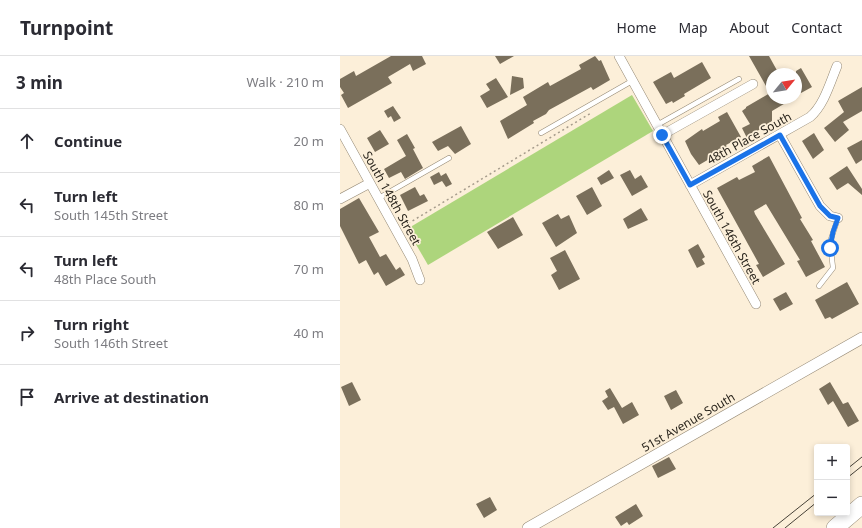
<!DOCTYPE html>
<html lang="en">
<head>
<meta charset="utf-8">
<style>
  body { margin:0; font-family:"Noto Sans",sans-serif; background:#f2f2f3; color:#2b2b33 }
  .controls { position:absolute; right:12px; bottom:12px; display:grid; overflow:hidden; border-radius:4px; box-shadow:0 2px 6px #0003 }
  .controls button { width:36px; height:36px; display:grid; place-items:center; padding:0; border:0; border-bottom:1px solid #e1e1e2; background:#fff; color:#2b2b33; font:20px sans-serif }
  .compass { position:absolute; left:426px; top:12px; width:36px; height:36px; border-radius:50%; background:#fff; box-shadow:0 2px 6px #0003; rotate:60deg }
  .stop { position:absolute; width:12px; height:12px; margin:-9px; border:3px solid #1a73e8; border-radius:50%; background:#fff }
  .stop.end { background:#1a73e8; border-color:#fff; box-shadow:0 1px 4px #0008 }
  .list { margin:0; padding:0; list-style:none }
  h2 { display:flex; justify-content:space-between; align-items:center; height:52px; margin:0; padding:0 16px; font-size:17px }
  h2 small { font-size:13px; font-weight:400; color:#7c7c81 }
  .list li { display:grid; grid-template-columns:26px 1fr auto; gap:12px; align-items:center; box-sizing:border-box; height:64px; padding:0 16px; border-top:1px solid #e1e1e2 }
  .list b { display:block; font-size:15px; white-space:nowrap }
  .list p { margin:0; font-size:13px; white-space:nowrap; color:#7c7c81 }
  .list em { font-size:13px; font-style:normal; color:#7c7c81 }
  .icon { flex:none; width:22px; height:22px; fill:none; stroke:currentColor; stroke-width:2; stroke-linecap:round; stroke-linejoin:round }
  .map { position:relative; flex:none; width:522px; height:472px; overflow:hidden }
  header { display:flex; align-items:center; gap:24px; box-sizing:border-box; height:56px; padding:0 20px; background:#fff; border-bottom:1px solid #e1e1e2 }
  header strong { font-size:19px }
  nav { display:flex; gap:22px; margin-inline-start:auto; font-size:14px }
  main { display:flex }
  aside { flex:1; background:#fff }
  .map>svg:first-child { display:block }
  .green { fill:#add57c }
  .building { fill:#7a6f5b }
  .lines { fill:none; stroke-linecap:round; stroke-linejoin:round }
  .service-casing { stroke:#958975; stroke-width:5.5 }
  .minor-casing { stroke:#958975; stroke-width:10 }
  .tertiary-casing { stroke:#958975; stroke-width:12 }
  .motorway-casing { stroke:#958975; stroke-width:18 }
  .path { stroke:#a69c8c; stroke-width:1.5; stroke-dasharray:2 3; stroke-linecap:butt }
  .service { stroke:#fff; stroke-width:4.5 }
  .minor { stroke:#fff; stroke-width:9 }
  .tertiary { stroke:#fff; stroke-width:11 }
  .motorway { stroke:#fff; stroke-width:17 }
  .tram { stroke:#484238; stroke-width:1 }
  .route { stroke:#1a73e8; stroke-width:5 }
  .labels { text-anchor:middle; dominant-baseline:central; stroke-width:3.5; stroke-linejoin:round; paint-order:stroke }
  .street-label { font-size:12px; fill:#29241c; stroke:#fcefd9 }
</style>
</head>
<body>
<header>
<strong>Turnpoint</strong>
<nav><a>Home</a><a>Map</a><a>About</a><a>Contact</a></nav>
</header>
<main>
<aside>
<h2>3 min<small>Walk · 210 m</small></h2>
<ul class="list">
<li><svg class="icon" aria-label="ahead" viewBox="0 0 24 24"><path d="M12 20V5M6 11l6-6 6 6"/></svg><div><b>Continue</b></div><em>20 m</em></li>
<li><svg class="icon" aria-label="left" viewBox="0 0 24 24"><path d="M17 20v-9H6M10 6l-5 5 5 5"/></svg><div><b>Turn left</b><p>South 145th Street</p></div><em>80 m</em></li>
<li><svg class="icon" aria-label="left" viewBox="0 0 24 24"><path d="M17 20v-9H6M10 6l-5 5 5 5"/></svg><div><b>Turn left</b><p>48th Place South</p></div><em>70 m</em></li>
<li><svg class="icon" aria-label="right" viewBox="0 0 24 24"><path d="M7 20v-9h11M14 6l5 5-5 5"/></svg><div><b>Turn right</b><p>South 146th Street</p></div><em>40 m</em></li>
<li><svg class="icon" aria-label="arrive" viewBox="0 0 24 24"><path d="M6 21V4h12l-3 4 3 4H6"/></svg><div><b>Arrive at destination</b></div></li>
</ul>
</aside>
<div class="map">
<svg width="522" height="472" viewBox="0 0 522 472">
  <rect width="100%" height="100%" fill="#fcefd9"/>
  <!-- green -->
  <path class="green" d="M292 39 313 75 88 209 67 173Z"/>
  <!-- building -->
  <path class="building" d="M51 0H82L86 8 73 15 70 8 48 21 52 27 8 52 1 39 4 37 0 31V23L14 15 16 20Z
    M155 0H174L160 8Z
    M255 0 259 5 261 4 270 24 253 34 251 31 209 54 206 58 193 65 194 67 168 83 160 65 187 49 183 41 208 26 210 30 241 13 239 9Z
    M409 0H429L439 18H432V42H454L432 55V65L407 82 402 72 410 68 402 55 406 52V51L430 37Z
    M362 6 371 22 344 38 345 40 333 47 332 45 326 48 313 26 331 16 334 22Z
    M461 12 472 31 461 37 456 28V15Z
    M172 20 183 22 184 32 170 39Z
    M156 22 168 41 147 52 140 40 150 34 146 28Z
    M522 31V55L503 66 509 74 495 86 484 72 504 56 498 45Z
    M53 50 61 62 54 66 51 60 48 62 44 55Z
    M387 56 401 81 386 89 387 91 375 97 376 99 359 109 351 98 345 85 362 73 363 75 380 65 378 61Z
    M121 70 131 88 115 98 108 90 98 95 92 86Z
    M40 74 49 88 35 96 27 82Z
    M474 77 484 94 473 103 462 85Z
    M67 78 75 92 73 93 83 112 65 123 61 116 49 122 44 113 66 100 57 84Z
    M522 84V104L516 108 507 92Z
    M429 100 462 162 460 163 473 184 471 185 485 211 466 221 457 205 460 204 426 148 414 155 415 158 445 208 423 221 416 209 419 208 377 132 397 121 399 124 415 116 412 110Z
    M507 110 522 133V139L508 127 497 134 489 122Z
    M269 114 274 122 261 129 257 122Z
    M290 114 295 123 301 119 308 131 292 140 280 119Z
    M99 116 101 120 106 117 112 128 106 131 102 125 94 129 90 121Z
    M75 131 80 140 84 138 88 145 68 155 60 139Z
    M252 131 262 150 247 159 236 140Z
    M19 142 39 176 29 181 40 201 46 198 56 214 60 211 65 219 46 230 38 216 34 219 26 204 19 208 0 170V153Z
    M301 152 308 164 288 173 283 163Z
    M218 158 221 163 229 159 237 177 216 191 202 167Z
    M173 161 183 179 158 193 147 176Z
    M358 188 365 201 362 203 365 208 357 212 348 194Z
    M225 194 240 223 219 234 211 219 217 215 210 202Z
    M507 226 519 248 492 263 490 261 485 263 475 244Z
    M446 236 453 248 440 255 433 243Z
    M12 326 21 344 9 350 1 331Z
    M490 326 503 348 508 346 519 365 508 371 493 345 488 349 479 333Z
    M270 332 282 352 292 346 299 359 283 368 274 351 268 354 262 345 268 341 265 335Z
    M336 334 343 347 331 354 324 340Z
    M329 401 336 413 318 422 312 410Z
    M150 441 157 454 144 462 136 448Z
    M296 448 303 460 289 469 287 466 281 470 275 461Z"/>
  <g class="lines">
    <!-- service casing -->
    <g class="service-casing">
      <path id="service" d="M317 69 399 23
        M201 77 292 25
        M39 142 109 102
        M479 230 493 212 490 186 498 162"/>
    </g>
    <!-- minor casing -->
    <g class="minor-casing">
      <path id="minor" d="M279 0 416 248
        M0 73 72 203 80 224
        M322 79 413 28
        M440 79 480 150 490 160 498 162
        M350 129 470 61C484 49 490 27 497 10
        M0 143 30 127"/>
    </g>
    <!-- tertiary casing -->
    <g class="tertiary-casing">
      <path id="tertiary" d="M188 472 522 282"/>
    </g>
    <!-- motorway casing -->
    <g class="motorway-casing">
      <path id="motorway" d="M495 472 522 449"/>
    </g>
    <!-- path -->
    <path class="path" d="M64 170 251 57"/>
    <!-- service -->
    <use href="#service" class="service"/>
    <!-- minor -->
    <use href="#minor" class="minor"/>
    <!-- tertiary -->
    <use href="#tertiary" class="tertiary"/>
    <!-- motorway -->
    <use href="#motorway" class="motorway"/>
    <!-- tram -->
    <path class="tram" d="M507 413 522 401
      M507 422 522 410
      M433 472 477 437
      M445 472 477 446"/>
  </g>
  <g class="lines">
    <!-- route -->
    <path class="route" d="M322 79 350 129 440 79 480 150 490 160 498 162 493 176 490 192"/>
  </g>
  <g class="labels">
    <!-- street labels -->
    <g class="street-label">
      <text transform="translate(409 82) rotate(-29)">48th Place South</text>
      <text transform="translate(52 142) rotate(61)">South 148th Street</text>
      <text transform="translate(392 181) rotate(61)">South 146th Street</text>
      <text transform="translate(348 366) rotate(-30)">51st Avenue South</text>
    </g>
  </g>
</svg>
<div class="controls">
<button>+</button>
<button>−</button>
</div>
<svg class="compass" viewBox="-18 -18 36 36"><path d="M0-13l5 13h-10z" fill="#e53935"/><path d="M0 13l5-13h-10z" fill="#7c7c81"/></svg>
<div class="stop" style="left:490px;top:192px"></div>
<div class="stop end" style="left:322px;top:79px"></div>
</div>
</main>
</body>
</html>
